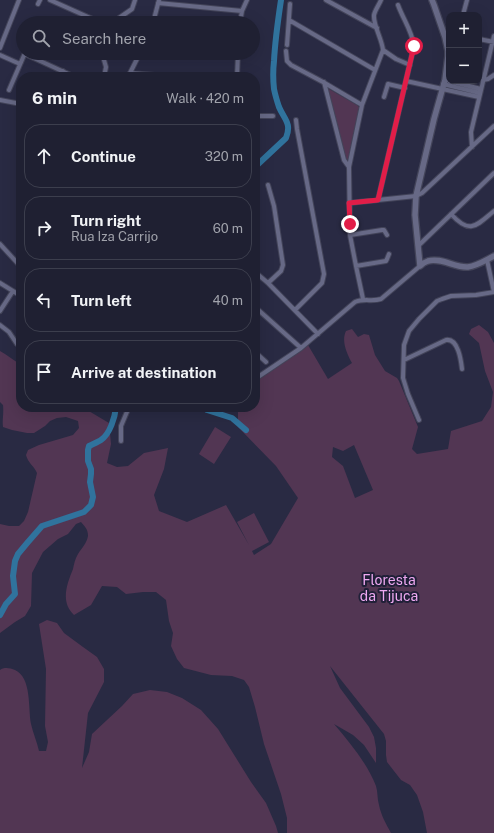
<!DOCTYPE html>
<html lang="en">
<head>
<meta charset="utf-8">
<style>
  body { margin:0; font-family:"Public Sans",sans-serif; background:#27283a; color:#f1f3f6 }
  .controls { position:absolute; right:12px; top:12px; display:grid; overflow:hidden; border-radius:8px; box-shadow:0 4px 16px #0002 }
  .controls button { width:36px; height:36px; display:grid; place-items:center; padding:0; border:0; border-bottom:1px solid #3c3e4d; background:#1f2032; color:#f1f3f6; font:20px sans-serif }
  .stop { position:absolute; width:12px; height:12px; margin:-9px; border:3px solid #e11d48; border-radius:50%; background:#fff }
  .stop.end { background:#e11d48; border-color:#fff; box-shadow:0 1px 4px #0008 }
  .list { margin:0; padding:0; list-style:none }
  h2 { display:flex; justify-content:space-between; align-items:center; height:52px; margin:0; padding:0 16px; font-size:17px }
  h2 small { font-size:13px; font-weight:400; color:#a1a3ac }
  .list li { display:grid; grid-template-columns:26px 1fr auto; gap:12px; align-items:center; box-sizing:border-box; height:64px; margin:0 8px 8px; padding:0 8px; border:1px solid #3c3e4d; border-radius:16px }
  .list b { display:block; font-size:15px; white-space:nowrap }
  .list p { margin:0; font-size:13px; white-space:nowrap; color:#a1a3ac }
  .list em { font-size:13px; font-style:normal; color:#a1a3ac }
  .icon { flex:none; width:22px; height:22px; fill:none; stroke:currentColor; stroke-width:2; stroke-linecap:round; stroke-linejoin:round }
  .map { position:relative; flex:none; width:494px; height:833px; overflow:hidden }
  .search { position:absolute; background:#1f2032; box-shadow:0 4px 16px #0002; left:16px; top:16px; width:244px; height:44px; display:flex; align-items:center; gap:10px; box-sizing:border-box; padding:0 14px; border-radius:22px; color:#a1a3ac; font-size:15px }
  .panel { position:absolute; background:#1f2032; box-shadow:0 4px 16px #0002; left:16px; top:72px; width:244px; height:340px; border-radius:16px }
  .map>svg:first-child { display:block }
  .green { fill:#523653; fill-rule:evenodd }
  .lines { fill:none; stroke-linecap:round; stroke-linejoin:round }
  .river { stroke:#30739d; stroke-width:6 }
  .street-casing { stroke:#434459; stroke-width:6 }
  .secondary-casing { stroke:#434459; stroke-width:8 }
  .street { stroke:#676986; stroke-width:4 }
  .secondary { stroke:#676986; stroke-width:5.5 }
  .route { stroke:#e11d48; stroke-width:5 }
  .labels { text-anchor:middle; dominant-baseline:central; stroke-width:4; stroke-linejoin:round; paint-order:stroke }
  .park-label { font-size:14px; fill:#eea8f1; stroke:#202038 }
</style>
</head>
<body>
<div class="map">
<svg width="494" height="833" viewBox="0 0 494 833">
  <rect width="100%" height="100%" fill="#292a43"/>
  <!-- green -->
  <path class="green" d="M327 89H329L357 105 359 107V115L349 158 347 160 344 159Z
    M479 325 488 332 494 343V833H427L423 812 417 795 410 785 401 780 387 762 386 755V741L384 734 330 666 340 688 369 727 374 737 376 748V763L364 745 353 735 334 724C350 743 367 763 376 786 378 792 377 799 379 805 381 815 386 824 391 833H287V818L281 794 264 744 255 707 249 687 244 680 232 676 211 675 184 668 177 659 171 646 173 633 169 621 166 600 156 592H143L126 594 117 587 102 586 91 605 74 615C60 602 67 584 73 569 74 564 75 559 78 554 81 549 87 543 88 536 88 529 85 527 81 522L76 524 68 534 58 539 43 552 32 573 31 606 25 616 15 622 0 633V524L9 526H19L24 521 28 512 37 473C34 466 28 463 26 455L28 450 39 445 73 435 79 428 78 421 66 417 57 418 50 421 45 426 34 433H27L12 430 3 427C2 420 4 413 3 405L0 402V351L5 354 21 365V407H82L109 423 111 444 107 463 117 467 128 466 144 453 168 448 164 469 154 495 159 511 187 522 226 505 249 545 237 522 254 513 269 542 252 551 254 555 271 544 298 498 276 466 238 427V407H255V380L292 356 301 351 308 345 328 379 352 363C347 354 341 341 346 331L352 329 358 337 364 334 369 335 375 355 385 371 397 378 399 381 418 427 412 449 417 454 448 449 451 431 482 421 491 407 493 392 485 371 479 343 469 334 471 329ZM354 445 373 490 355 498 343 466 332 457 333 447 343 451Z
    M215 427 231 437 214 464 199 454Z
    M47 620 57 623 64 633 83 647 97 657 104 669V682L88 713 82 768 89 752 92 734 122 706 133 694 150 690 167 692 182 698 201 710 218 729 251 782 266 803 276 826 278 833H0V670C4 667 10 668 15 670 32 678 28 708 31 724 33 733 37 742 39 751H46L48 742 45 726 46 669 39 624Z"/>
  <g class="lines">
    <!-- river -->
    <path class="river" d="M255 167 286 138C292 123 284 119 279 107 277 101 275 94 274 89 273 80 273 70 274 61 275 41 278 20 281 0
      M205 407 207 410 232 418 246 430
      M0 615 6 604 15 594 13 576 15 561 18 554 28 542 42 526 84 512 91 505 93 497 90 482 91 474V469L88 461V450L89 446C93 444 98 442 101 440 110 434 115 417 116 407"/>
    <!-- street casing -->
    <g class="street-casing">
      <path id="street" d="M50 0 97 21 105 23
        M326 0 377 28
        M158 3 242 11
        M38 4 40 0
        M463 15 467 0
        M289 20 375 70
        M115 23 119 18 132 9 135 0
        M153 23 159 0
        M240 23 242 11 247 0
        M479 39 494 42
        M287 45 290 4
        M0 48 19 0
        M383 50 396 59 410 65
        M286 51 287 61 291 65 323 82 362 105
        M102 53 106 67 104 77
        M25 54 75 77
        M0 55 20 64
        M130 73 179 77
        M60 77 63 71
        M130 77V73L140 53
        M237 77 238 53
        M483 80 488 79 494 75
        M406 81 479 97
        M449 81 481 89
        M324 82 344 160 349 167
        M443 84 480 93
        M9 90 25 53
        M384 97 388 84 405 88
        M0 100 21 104
        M255 116H273
        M472 147 471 132 494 36
        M268 185 274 206 283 265 281 271 268 283
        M378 200 414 46C412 31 403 19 398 5
        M349 203 416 196 422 193 494 126
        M451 214C470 235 476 226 494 211
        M350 235 382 230H384L387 235
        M0 244 21 267
        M418 246 494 173
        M487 260 494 292
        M356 266 386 261 387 259 389 254
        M255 272 268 283 318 334
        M0 283 21 296
        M363 299 356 266 350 235 349 167 362 105 383 50C382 39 373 25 374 15 375 10 379 5 381 0
        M255 307 301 348
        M295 310 322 283 324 274 297 129 296 120
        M0 311 13 291
        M0 325 9 332 17 344 21 348
        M255 352 266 362
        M404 360 446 340C458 338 461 360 462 369
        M255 379 301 348 355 302C364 298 372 302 381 299L420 266
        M419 420 408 394 403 378 404 345 409 331 419 319 437 301 442 299 451 296 476 295 494 292
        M121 441V426L129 407"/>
    </g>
    <!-- secondary casing -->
    <g class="secondary-casing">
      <path id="secondary" d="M432 0 434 5 445 37 448 51V56L445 80 434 119 416 196 415 215 420 266C422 264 425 262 428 261 441 257 455 268 468 267 477 266 486 260 494 256"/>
    </g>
    <!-- street -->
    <use href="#street" class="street"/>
    <!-- secondary -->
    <use href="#secondary" class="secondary"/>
  </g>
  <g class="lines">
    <!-- route -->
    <path class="route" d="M350 224 349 203 378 200 414 46"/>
  </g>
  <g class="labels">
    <!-- park labels -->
    <g class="park-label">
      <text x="389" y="580">Floresta<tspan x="389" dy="16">da Tijuca</tspan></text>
    </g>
  </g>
</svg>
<div class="controls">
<button>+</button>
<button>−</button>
</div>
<div class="stop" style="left:414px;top:46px"></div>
<div class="stop end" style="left:350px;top:224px"></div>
<div class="search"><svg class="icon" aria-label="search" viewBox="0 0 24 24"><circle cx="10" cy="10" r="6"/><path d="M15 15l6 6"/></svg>Search here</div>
<section class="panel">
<h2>6 min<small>Walk · 420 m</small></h2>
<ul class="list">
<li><svg class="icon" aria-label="ahead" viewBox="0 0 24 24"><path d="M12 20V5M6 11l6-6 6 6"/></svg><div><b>Continue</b></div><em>320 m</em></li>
<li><svg class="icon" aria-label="right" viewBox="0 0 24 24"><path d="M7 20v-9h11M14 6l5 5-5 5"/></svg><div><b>Turn right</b><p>Rua Iza Carrijo</p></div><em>60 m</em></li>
<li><svg class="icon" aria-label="left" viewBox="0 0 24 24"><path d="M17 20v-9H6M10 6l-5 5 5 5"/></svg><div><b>Turn left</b></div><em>40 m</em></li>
<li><svg class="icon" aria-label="arrive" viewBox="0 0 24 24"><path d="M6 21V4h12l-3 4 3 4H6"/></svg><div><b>Arrive at destination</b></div></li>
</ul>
</section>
</div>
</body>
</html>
